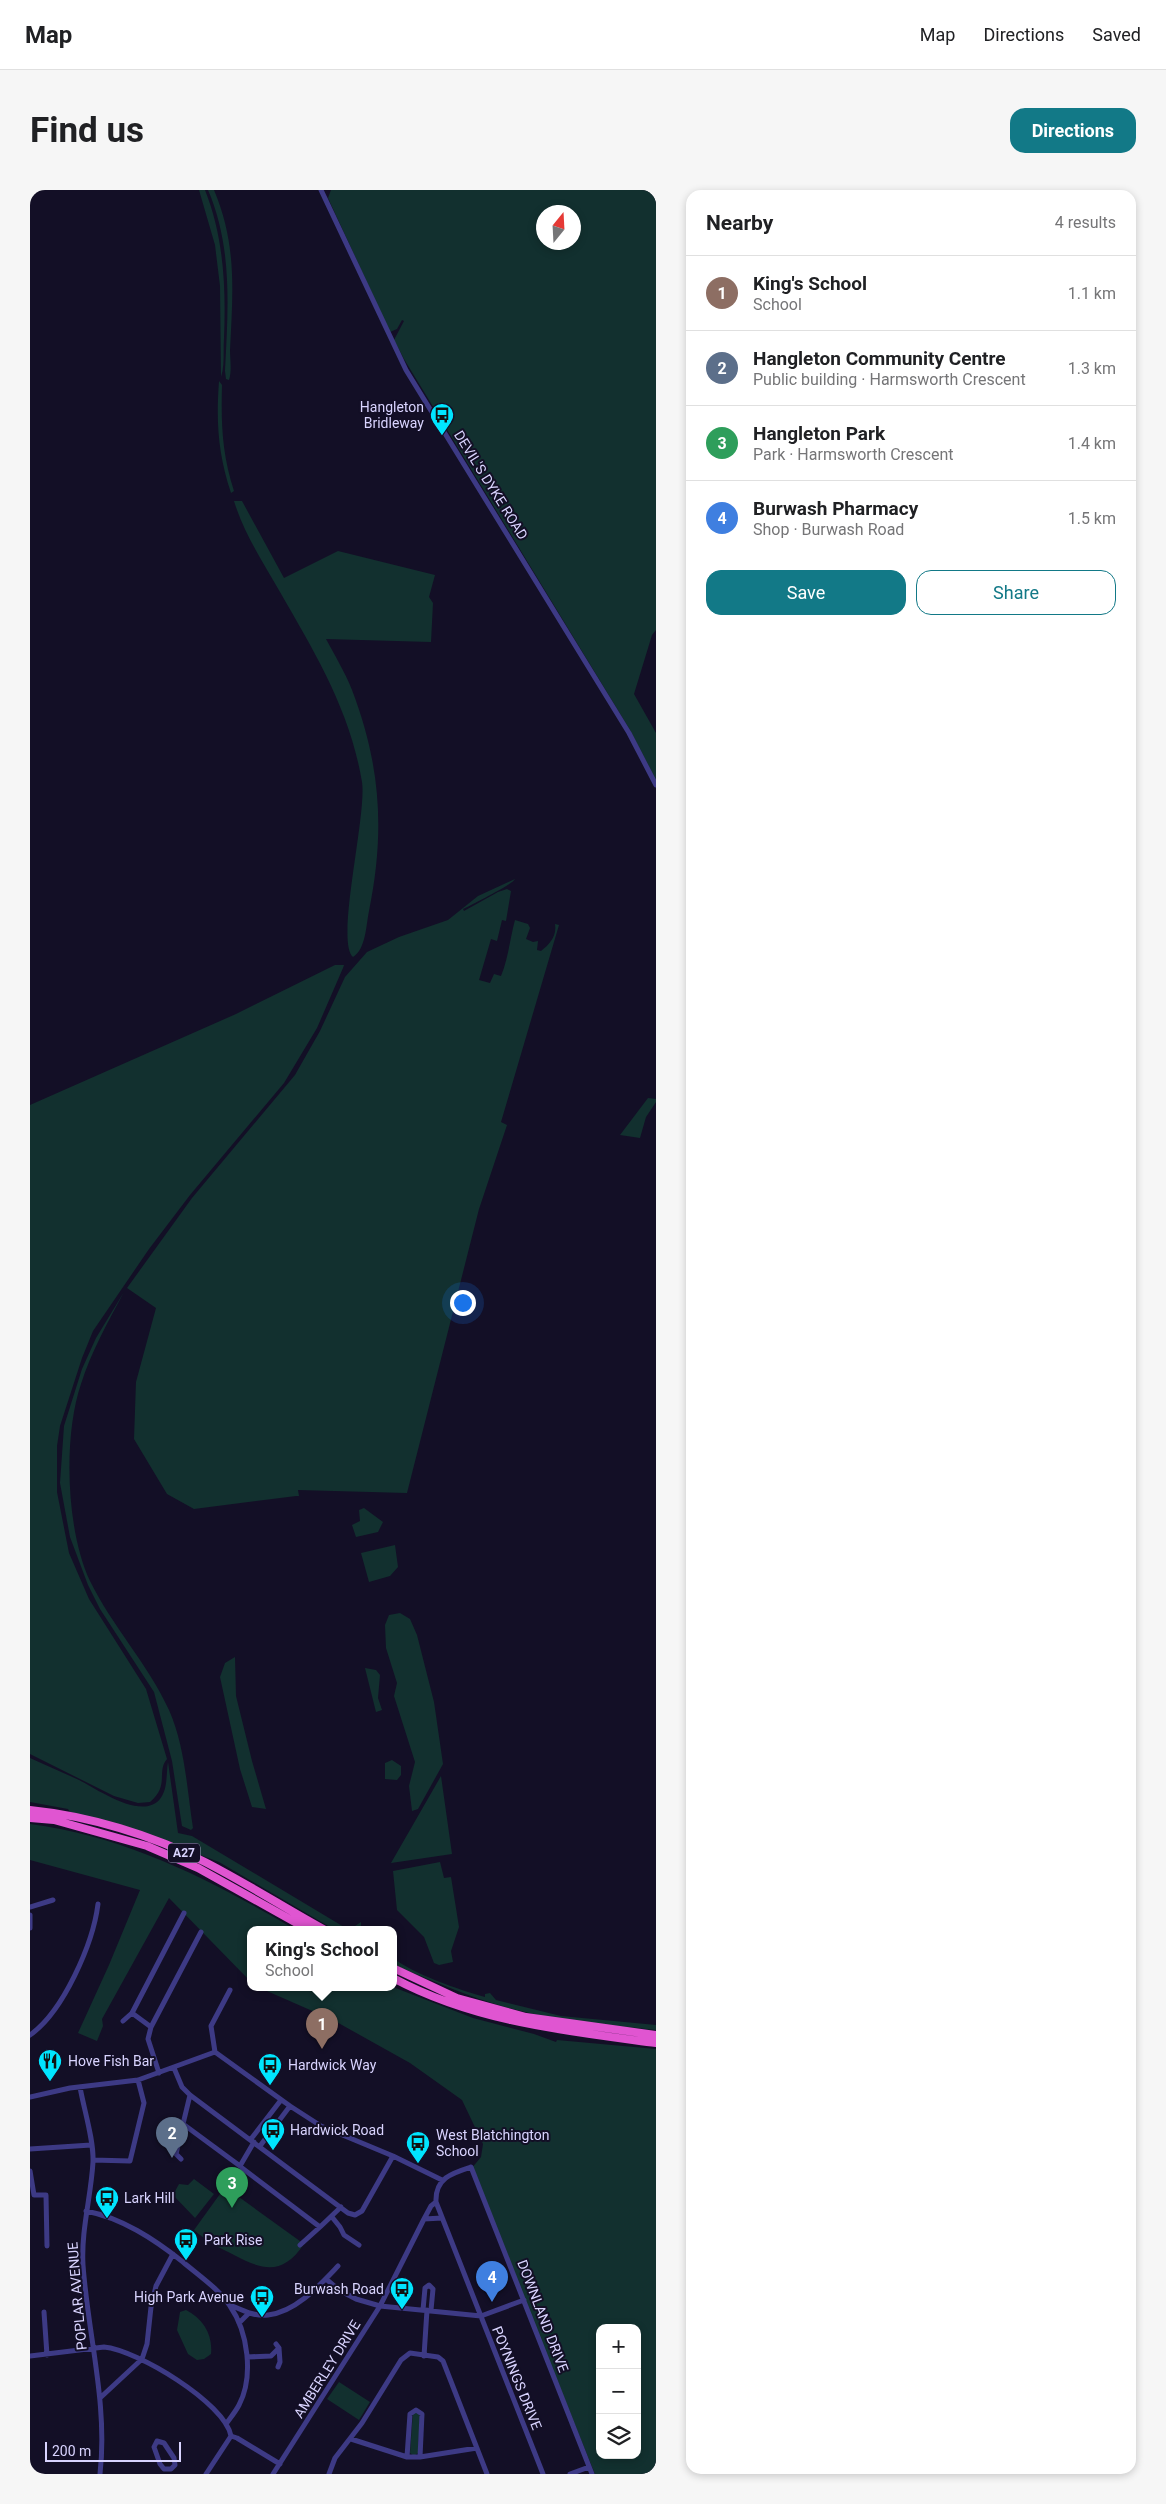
<!DOCTYPE html>
<html lang="en">
<head>
<meta charset="utf-8">
<style>
  body { margin:0; font-family:Roboto,sans-serif; background:#f6f6f6; color:#202124 }
  .controls { position:absolute; right:15px; bottom:15px; display:grid; overflow:hidden; border-radius:10px; box-shadow:0 2px 8px #0003 }
  .controls button { width:45px; height:45px; display:grid; place-items:center; padding:0; border:0; border-bottom:1px solid #e0e0e0; background:#fff; color:#202124; font:25px sans-serif }
  .compass { position:absolute; left:506px; top:15px; width:45px; height:45px; border-radius:50%; background:#fff; box-shadow:0 2px 8px #0003; rotate:18deg }
  .scale { position:absolute; left:15px; bottom:12px; width:136px; box-sizing:border-box; padding-left:5px; border:2px solid #d9d4ff; border-top:0; font-size:14px; line-height:18px; white-space:nowrap; color:#d9d4ff; -webkit-text-stroke:4px #130f26; paint-order:stroke }
  .you { position:absolute; left:432px; top:1112px; width:18px; height:18px; margin:-12px; border:4px solid #fff; border-radius:50%; background:#1a73e8; box-shadow:0 0 0 8px #1a73e833 }
  .badge { display:grid; place-items:center; width:32px; height:32px; border-radius:50%; background:#127987; color:#fff; font-size:16px; font-weight:700 }
  .pin { position:absolute; translate:-50% -41px; filter:drop-shadow(0 1px 2px #0008) }
  .pin::after { content:''; position:absolute; top:26px; width:18px; height:15px; background:inherit; clip-path:polygon(0 0,100% 0,50% 100%) }
  .popup { position:absolute; left:217px; top:1736px; width:150px; height:65px; box-sizing:border-box; display:grid; place-content:center; border-radius:10px; background:#fff; filter:drop-shadow(0 1px 4px #0005); font-size:16px; white-space:nowrap; color:#757577 }
  .popup b { font-size:19px; color:#202124 }
  .popup::after { content:''; position:absolute; left:50%; top:100%; margin-left:-10px; border:10px solid transparent; border-top-color:#fff }
  .list { margin:0; padding:0; list-style:none }
  h2 { display:flex; justify-content:space-between; align-items:center; height:65px; margin:0; padding:0 20px; font-size:21px }
  h2 small { font-size:16px; font-weight:400; color:#757577 }
  .list li { display:grid; grid-template-columns:32px 1fr auto; gap:15px; align-items:center; box-sizing:border-box; height:75px; padding:0 20px; border-top:1px solid #e0e0e0 }
  .list b { display:block; font-size:19px; white-space:nowrap }
  .list p { margin:0; font-size:16px; white-space:nowrap; color:#757577 }
  .list em { font-size:16px; font-style:normal; color:#757577 }
  .actions { display:flex; gap:10px; padding:15px 20px }
  .actions a { flex:1; padding:11px 0; border:1px solid #127987; border-radius:15px; text-align:center; font-size:18px; color:#127987 }
  .actions .main { background:#127987; color:#fff }
  .icon { flex:none; width:28px; height:28px; fill:none; stroke:currentColor; stroke-width:2; stroke-linecap:round; stroke-linejoin:round }
  .map { position:relative; flex:none; width:626px; height:2284px; overflow:hidden; border-radius:15px }
  header { display:flex; align-items:center; gap:30px; box-sizing:border-box; height:70px; padding:0 25px; background:#fff; border-bottom:1px solid #e0e0e0 }
  header strong { font-size:24px }
  nav { display:flex; gap:28px; margin-inline-start:auto; font-size:18px }
  .intro { display:flex; align-items:center; justify-content:space-between; box-sizing:border-box; height:120px; padding:0 30px }
  h1 { margin:0; font-size:35px }
  .button { padding:12px 22px; border-radius:15px; background:#127987; color:#fff; font-size:18px; font-weight:700 }
  main { display:flex; gap:30px; padding:0 30px }
  aside { flex:1; background:#fff; border-radius:15px; box-shadow:0 2px 8px #0003 }
  .map>svg:first-child { display:block }
  .green { fill:#12302f; fill-rule:evenodd }
  .lines { fill:none; stroke-linecap:round; stroke-linejoin:round }
  .minor { stroke:#3d3a85; stroke-width:5 }
  .trunk { stroke:#e055d1; stroke-width:8 }
  .labels { text-anchor:middle; dominant-baseline:central; stroke-width:4; stroke-linejoin:round; paint-order:stroke }
  .shield { fill:#130f26; stroke:#9e99be; stroke-width:1 }
  .shield-label { font-size:12px; font-weight:bold; fill:#d9d4ff }
  .poi-label { font-size:14px; fill:#d9d4ff; stroke:#130f26; text-anchor:start }
  .street-label { font-size:14px; fill:#d9d4ff; stroke:#130f26 }
</style>
</head>
<body>
<header>
<strong>Map</strong>
<nav><a>Map</a><a>Directions</a><a>Saved</a></nav>
</header>
<div class="intro"><h1>Find us</h1><a class="button">Directions</a></div>
<main>
<div class="map">
<svg width="626" height="2284" viewBox="0 0 626 2284">
  <rect width="100%" height="100%" fill="#130f26"/>
  <!-- green -->
  <path class="green" d="M169 0H175C194 48 196 98 194 148 193 161 195 175 191 187L190 96 185 55Z
    M178 0H184C207 55 203 101 200 160 200 169 202 181 199 190L196 189 195 181C198 120 203 58 178 0Z
    M301 0H626V440L622 445 604 504 626 543V590L600 540 374 169 364 150 374 131 372 130 367 139 360 142 298 8ZM514 22H544V52H514Z
    M189 191 192 195C191 235 192 263 204 301L201 303C188 263 186 233 189 191Z
    M204 311H212L254 388 308 361 405 385 399 407 403 413 401 452 296 449C305 466 315 482 322 500 351 576 355 642 339 721 336 735 336 759 323 767 305 752 337 625 332 592 320 520 285 463 250 402 233 372 214 344 204 311Z
    M485 689C483 694 443 714 433 719L434 721 468 702 477 699 481 701 476 731 472 730 467 751 461 749 449 790 460 793 464 784 471 786C478 770 480 748 485 730L498 734 500 738 496 749 503 752 508 751 507 760 511 761C520 754 527 746 525 734L529 735 471 932 477 935 449 1019 377 1303 268 1300 269 1306H266L164 1319 137 1304 104 1249 106 1192 126 1118 97 1098 162 1008 265 885 290 841 315 787 337 762 369 747 418 730 448 706Z
    M305 775H314L313 778 287 838 254 893 160 1005 119 1059 63 1141 52 1168 30 1236 27 1256V1302L39 1363 59 1409 116 1499 137 1569C126 1582 140 1595 120 1612L108 1613 84 1606 0 1564V915L206 824Z
    M618 908 626 909V912L616 927 610 948 590 945Z
    M94 1102C78 1132 61 1162 51 1194 33 1247 36 1340 60 1391 82 1436 118 1474 139 1520 155 1556 157 1599 163 1638L161 1640 152 1636 142 1571 124 1502 70 1419 58 1395 40 1347 30 1293 34 1236 52 1179 66 1148Z
    M334 1318 353 1332 348 1342 326 1347 322 1335 330 1331 329 1320Z
    M365 1355 368 1377 360 1386 339 1392 331 1363Z
    M370 1423 380 1429 387 1445 404 1512 413 1574 388 1619 382 1621 379 1596 385 1572 364 1506 367 1493 356 1458 355 1435 359 1425Z
    M205 1467 206 1506 222 1571 236 1619 222 1617 210 1579 190 1487 195 1473Z
    M335 1478 346 1480 350 1485 348 1508 352 1520 346 1522Z
    M0 1568C16 1575 33 1583 49 1590 67 1599 112 1631 130 1609 138 1599 136 1584 138 1572L148 1643 162 1646 314 1737 322 1738 331 1732V1740H305L189 1672 97 1637 40 1622 38 1619 0 1612Z
    M362 1570 371 1576V1585L367 1590 355 1589V1573Z
    M411 1586 422 1664 361 1673Z
    M0 1634C98 1647 181 1690 266 1740H221V1792L139 1708 72 1829 73 1836 67 1851 48 1843 79 1775 110 1700 0 1670Z
    M410 1672 414 1688 421 1687 429 1737 421 1761 423 1772 409 1775 404 1773 394 1747 367 1720 363 1681Z
    M363 1768C386 1785 427 1799 455 1807V1804L460 1803 466 1810 531 1826 626 1835V1840C576 1835 524 1831 475 1817 440 1807 405 1792 371 1778L363 1774Z
    M363 1797 443 1828 504 1844 526 1852 527 1850 626 1859V2284H565L441 1979 451 1967 453 1954 432 1910 380 1873 303 1830 230 1798ZM570 2138H607V2265H570Z
    M164 1989 184 2004 165 2028 143 2005 149 1994 158 1995Z
    M195 1997 274 2054C253 2085 234 2081 204 2065 190 2058 176 2051 164 2040Z
    M156 2120C173 2129 183 2144 181 2164L174 2169 167 2170 158 2164 147 2140 150 2122Z
    M309 2192 340 2212 329 2230 297 2209Z
    M383 2222H389L390 2226 388 2263 384 2266 380 2263Z"/>
  <g class="lines">
    <!-- minor -->
    <path class="minor" d="M291 0 376 180 599 543 626 595
      M0 1717 23 1710
      M0 1725V1738
      M93 1831 102 1823
      M121 1837 102 1823 154 1723
      M0 1845C33 1822 63 1754 68 1714
      M185 1862 181 1836 200 1800
      M144 1878 152 1897 160 1905 318 2023 325 2025 332 2021 363 1966
      M129 1883 118 1849 121 1837 171 1742
      M50 1897C54 1920 64 1950 63 1972 61 2007 51 2040 53 2075 58 2145 78 2214 70 2284
      M160 1905 153 1934 210 1976 224 1952
      M0 1907 40 1898 108 1890 185 1862 260 1916 291 1936 363 1966 412 1990
      M221 1949 251 1910
      M230 1956 260 1916
      M0 1959 61 1955
      M151 1969 146 1964 153 1934
      M63 1970 100 1971 114 1913 108 1890
      M212 1978 290 2037 311 2017
      M0 1981 4 2005H16L17 2056
      M56 2021C92 2028 124 2049 153 2072 168 2085 189 2099 200 2116 218 2142 224 2186 209 2215 206 2221 201 2227 196 2234
      M302 2027 310 2037 314 2045 329 2055
      M394 2029 412 2028
      M270 2055 290 2037
      M296 2089 309 2100 326 2109 350 2116 451 2126 494 2110
      M200 2115C212 2120 225 2127 238 2125 266 2122 290 2095 308 2076
      M393 2120 395 2098 399 2095 403 2099 401 2120
      M14 2122 17 2165
      M209 2133 219 2123
      M0 2166 74 2157C107 2160 195 2213 201 2246
      M394 2166 397 2120
      M217 2167 241 2166 249 2158 246 2154
      M248 2177 250 2172 249 2158
      M70 2208 112 2169 117 2154 121 2117 126 2096 143 2064
      M201 2246 207 2248 250 2274
      M321 2249 377 2267H390L447 2258
      M127 2251 134 2253 144 2268 145 2275 141 2279H134L130 2274 124 2257Z
      M377 2267 380 2224 386 2220 392 2224 390 2267
      M176 2284 201 2246
      M243 2284 350 2116 394 2029 401 2016 406 2012
      M299 2284 305 2268 332 2233 371 2170 380 2163 408 2167 413 2171 457 2284
      M513 2284 406 2012C405 1988 422 1983 441 1977L562 2284
      M540 2284 559 2277"/>
    <!-- trunk -->
    <path class="trunk" d="M0 1620C59 1626 122 1645 175 1672 216 1693 255 1718 295 1740
      M0 1628 24 1630 117 1656 168 1678 279 1740
      M363 1778 427 1808 496 1827 626 1845
      M363 1788C445 1832 536 1841 626 1853"/>
  </g>
  <!-- icons -->
  <defs>
    <g id="bus-pin" transform="scale(1.25)"><path d="M0 17L-7.5 6A9.5 9.5 0 1 1 7.5 6Z" fill="#00e5ff" stroke="#130f26"/><path d="M-5-6H5V4H4V6H2V4H-2V6H-4V4H-5ZM-3.5-4V0h7V-4ZM-3.5 1.2v1.5H-2V1.2ZM2 1.2v1.5H3.5V1.2Z" fill="#111"/></g>
    <g id="restaurant-pin" transform="scale(1.25)"><path d="M0 17L-7.5 6A9.5 9.5 0 1 1 7.5 6Z" fill="#00e5ff" stroke="#130f26"/><path d="M-5-6h1v4h1v-4h1v4h1v-4h1v5L-1.5 .5V6h-2V.5L-5-1ZM5-6V6H3V1.5H1.5Q1.5-4 5-6Z" fill="#111"/></g>
  </defs>
  <g fill-rule="evenodd">
    <use href="#bus-pin" x="412" y="225"/>
    <use href="#restaurant-pin" x="20" y="1871"/>
    <use href="#bus-pin" x="240" y="1875"/>
    <use href="#bus-pin" x="243" y="1940"/>
    <use href="#bus-pin" x="388" y="1953"/>
    <use href="#bus-pin" x="77" y="2008"/>
    <use href="#bus-pin" x="156" y="2050"/>
    <use href="#bus-pin" x="372" y="2099"/>
    <use href="#bus-pin" x="232" y="2107"/>
  </g>
  <g class="labels">
    <!-- shield labels -->
    <rect class="shield" x="138" y="1653.5" width="32" height="19" rx="4"/>
    <g class="shield-label">
      <text x="154" y="1663">A27</text>
    </g>
    <!-- poi labels -->
    <g class="poi-label">
      <text x="394" y="217" text-anchor="end">Hangleton<tspan x="394" dy="16">Bridleway</tspan></text>
      <text x="38" y="1871">Hove Fish Bar</text>
      <text x="258" y="1875">Hardwick Way</text>
      <text x="260" y="1940">Hardwick Road</text>
      <text x="406" y="1945">West Blatchington<tspan x="406" dy="16">School</tspan></text>
      <text x="94" y="2008">Lark Hill</text>
      <text x="174" y="2050">Park Rise</text>
      <text x="354" y="2099" text-anchor="end">Burwash Road</text>
      <text x="214" y="2107" text-anchor="end">High Park Avenue</text>
    </g>
    <!-- street labels -->
    <g class="street-label">
      <text transform="translate(461 295) rotate(58)">DEVIL'S DYKE ROAD</text>
      <text transform="translate(47 2106) rotate(-95)">POPLAR AVENUE</text>
      <text transform="translate(513 2126) rotate(69)">DOWNLAND DRIVE</text>
      <text transform="translate(297 2179) rotate(-58)">AMBERLEY DRIVE</text>
      <text transform="translate(487 2188) rotate(68)">POYNINGS DRIVE</text>
    </g>
  </g>
</svg>
<div class="controls">
<button>+</button>
<button>−</button>
<button><svg class="icon" aria-label="layers" viewBox="0 0 24 24"><path d="M12 4l9 5-9 5-9-5zM3 14l9 5 9-5"/></svg></button>
</div>
<svg class="compass" viewBox="-18 -18 36 36"><path d="M0-13l5 13h-10z" fill="#e53935"/><path d="M0 13l5-13h-10z" fill="#757577"/></svg>
<div class="scale">200 m</div>
<div class="you"></div>
<div class="pin badge" style="left:292px;top:1859px;background:#8d6e63">1</div>
<div class="popup"><b>King's School</b>School</div>
<div class="pin badge" style="left:142px;top:1968px;background:#5c6f8a">2</div>
<div class="pin badge" style="left:202px;top:2018px;background:#2e9e5b">3</div>
<div class="pin badge" style="left:462px;top:2112px;background:#3f7fe0">4</div>
</div>
<aside>
<h2>Nearby<small>4 results</small></h2>
<ul class="list">
<li><span class="badge" style="background:#8d6e63">1</span><div><b>King's School</b><p>School</p></div><em>1.1 km</em></li>
<li><span class="badge" style="background:#5c6f8a">2</span><div><b>Hangleton Community Centre</b><p>Public building · Harmsworth Crescent</p></div><em>1.3 km</em></li>
<li><span class="badge" style="background:#2e9e5b">3</span><div><b>Hangleton Park</b><p>Park · Harmsworth Crescent</p></div><em>1.4 km</em></li>
<li><span class="badge" style="background:#3f7fe0">4</span><div><b>Burwash Pharmacy</b><p>Shop · Burwash Road</p></div><em>1.5 km</em></li>
</ul>
<div class="actions"><a class="main">Save</a><a>Share</a></div>
</aside>
</main>
</body>
</html>
